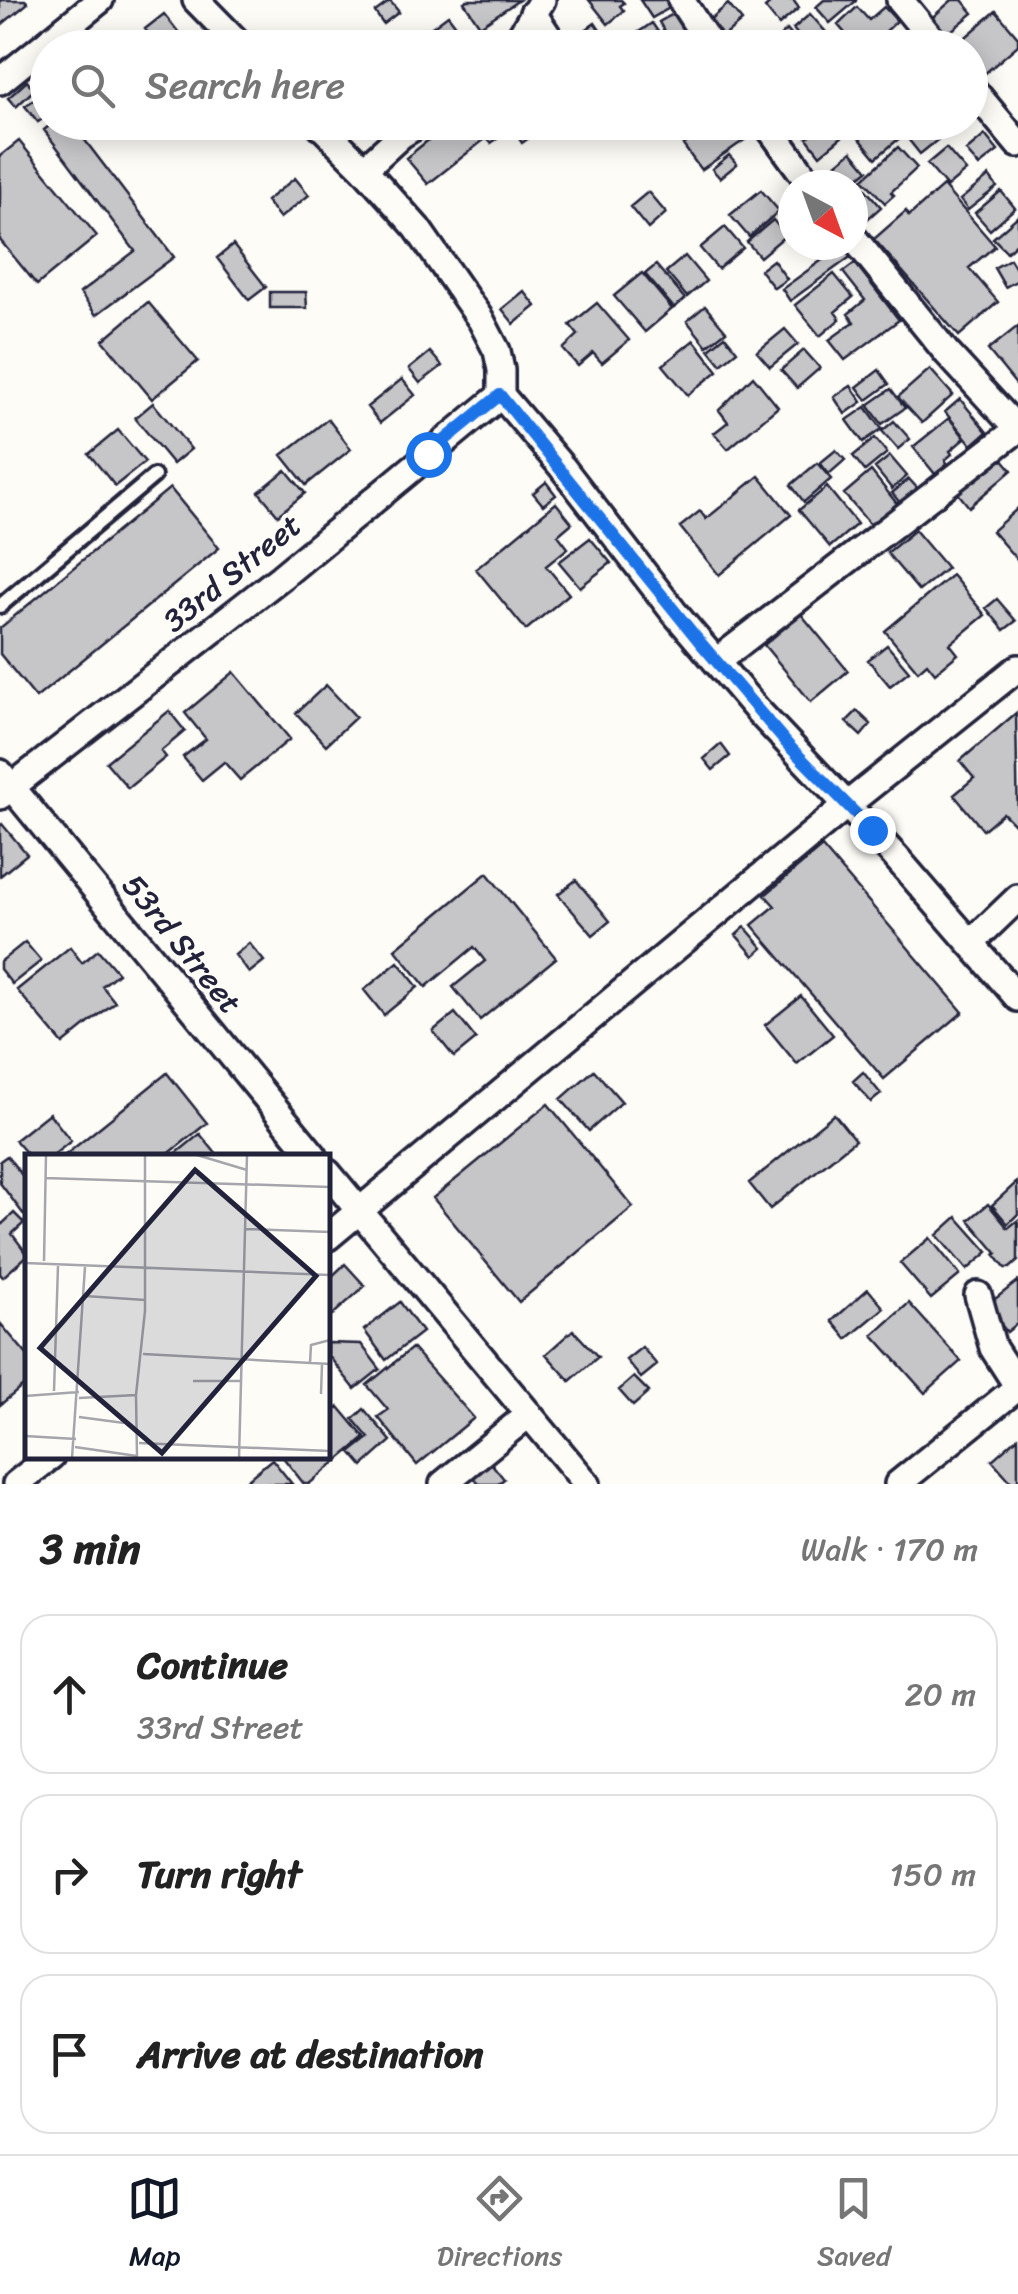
<!DOCTYPE html>
<html lang="en">
<head>
<meta charset="utf-8">
<style>
  body { margin:0; font-family:Sriracha,sans-serif; background:#f2f2f2; color:#222 }
  .compass { position:absolute; left:778px; top:170px; width:90px; height:90px; border-radius:50%; background:#fff; box-shadow:0 5px 25px #0003; rotate:139deg }
  .stop { position:absolute; width:30px; height:30px; margin:-22px; border:8px solid #1a73e8; border-radius:50%; background:#fff }
  .stop.end { background:#1a73e8; border-color:#fff; box-shadow:0 2px 10px #0008 }
  .list { margin:0; padding:0; list-style:none }
  h2 { display:flex; justify-content:space-between; align-items:center; height:130px; margin:0; padding:0 40px; font-size:42px }
  h2 small { font-size:32px; font-weight:400; color:#767676 }
  .list li { display:grid; grid-template-columns:65px 1fr auto; gap:30px; align-items:center; box-sizing:border-box; height:160px; margin:0 20px 20px; padding:0 20px; border:2px solid #e0e0e0; border-radius:30px }
  .list b { display:block; font-size:38px; white-space:nowrap }
  .list p { margin:0; font-size:32px; white-space:nowrap; color:#767676 }
  .list em { font-size:32px; font-style:normal; color:#767676 }
  .icon { flex:none; width:55px; height:55px; fill:none; stroke:currentColor; stroke-width:2; stroke-linecap:round; stroke-linejoin:round }
  .map { position:relative; flex:none; width:1018px; height:1484px; overflow:hidden }
  .search { position:absolute; background:#fff; box-shadow:0 5px 25px #0003; left:30px; right:30px; top:30px; height:110px; display:flex; align-items:center; gap:25px; box-sizing:border-box; padding:0 35px; border-radius:55px; color:#767676; font-size:38px }
  .sheet { height:670px; background:#fff }
  nav { display:flex; justify-content:space-around; align-items:center; box-sizing:border-box; height:140px; border-top:2px solid #e0e0e0; background:#fff; font-size:28px; color:#767676 }
  nav a { display:grid; justify-items:center; gap:5px }
  nav .on { color:#111827 }
  .map>svg:first-child { display:block }
  .building { fill:#c6c6c8; stroke:#22223b; stroke-width:2.5 }
  .lines { fill:none; stroke-linecap:round; stroke-linejoin:round }
  .service-casing { stroke:#22223b; stroke-width:20 }
  .minor-casing { stroke:#22223b; stroke-width:32 }
  .service { stroke:#fdfcf7; stroke-width:12 }
  .minor { stroke:#fdfcf7; stroke-width:25 }
  .route { stroke:#1a73e8; stroke-width:12 }
  .labels { text-anchor:middle; dominant-baseline:central; stroke-width:8; stroke-linejoin:round; paint-order:stroke }
  .street-label { font-size:32px; fill:#22223b; stroke:#fdfcf7 }
  .inset-road { fill:none; stroke:#a5a5ac; stroke-width:2.5 }
  .view { fill:#22223b; fill-opacity:0.15; stroke:#22223b; stroke-width:5 }
  .inset-edge { fill:none; stroke:#22223b; stroke-width:5 }
</style>
</head>
<body>
<div class="map">
<svg width="1018" height="1484" viewBox="0 0 1018 1484">
  <rect width="100%" height="100%" fill="#fdfcf7"/>
  <filter id="ink" filterUnits="userSpaceOnUse"><feTurbulence type="fractalNoise" baseFrequency=".01" numOctaves="2"/><feDisplacementMap in="SourceGraphic" scale="20" xChannelSelector="R" yChannelSelector="G"/><feConvolveMatrix kernelMatrix="1 2 1 2 8 2 1 2 1" color-interpolation-filters="sRGB"/></filter>
  <g filter="url(#ink)">
    <!-- building -->
    <path class="building" d="M0 0H25L28 3 0 26Z
      M467 0H519L480 26 464 2Z
      M589 0H621L624 3 620 6 624 11 608 24Z
      M640 0H667L671 7 652 18Z
      M774 0H793L799 8 779 25 765 8Z
      M824 0H856V1L830 23 816 7Z
      M952 0H962L973 13 940 40 926 23Z
      M390 1 399 12 383 24 375 12Z
      M728 4 742 21 714 45 700 28Z
      M857 7 869 20 884 7 897 21 868 48H858L838 25Z
      M996 11 1018 37V45L975 82 970 77V48H953Z
      M675 13 696 48H674L659 22Z
      M164 14 191 48H160L145 29Z
      M810 14 832 39 822 48H809L793 29Z
      M448 15 473 48H404Z
      M595 23 612 48H568L566 44Z
      M652 23 669 48H624L621 44Z
      M787 30 802 48H779L774 42Z
      M27 81 34 90 16 107 8 98Z
      M38 97 48 110V115L38 122 25 106Z
      M54 122H71L174 257 96 315 80 293 135 251 44 130Z
      M451 122H472L485 139 428 184 406 158Z
      M476 122H504L510 130 491 143Z
      M508 122H551L522 143Z
      M715 122H735L746 139 701 170 683 145Z
      M825 122H833L844 135 820 155 807 138Z
      M871 122H891L902 136 876 158 857 135Z
      M919 122H954L956 125 920 154 904 134Z
      M985 135 998 151 979 166 966 151Z
      M19 141 97 236 37 285 0 240V156Z
      M898 147 917 168 891 192 894 195 885 203 863 179Z
      M946 148 966 171 947 187 927 164Z
      M852 151 868 170 849 185H841L829 170Z
      M729 155 737 164 720 178 712 169Z
      M989 176 997 187 968 210 960 200Z
      M295 178 309 195 280 218 266 201Z
      M860 183 881 207 862 224 853 213V189Z
      M943 186 995 246 969 268 998 302 959 336 874 239 906 211 909 216Z
      M761 190 779 211 749 237 730 215Z
      M1001 191 1015 208 990 230 975 213Z
      M648 192 666 213 648 229 630 207Z
      M1018 216V242L1007 252 993 238Z
      M773 220 786 235 760 257 747 242Z
      M725 227 743 248 718 269 700 248Z
      M233 245 266 287 249 300 217 258Z
      M843 245 853 255 790 301 782 289Z
      M685 256 706 281 687 297 666 272Z
      M1010 259 1018 272V280L1005 287 994 268Z
      M773 260 787 279 774 288 760 270Z
      M855 263 899 320 845 360 829 340 854 322 848 314 865 300 843 272Z
      M656 265 685 299 674 308 645 274Z
      M642 273 672 309 645 332 614 296Z
      M834 274 853 297 835 312 840 319 820 336 795 305Z
      M524 291 536 306 514 324 502 309Z
      M270 292H306L307 308H270Z
      M148 302 198 361 152 399 103 340Z
      M597 303 629 340 602 363 593 353 578 366 563 349 578 335 570 325Z
      M705 306 726 331 707 346 687 321Z
      M1018 326V387L988 350Z
      M785 329 798 344 770 367 757 352Z
      M725 336 737 351 721 364 709 349Z
      M694 340 718 371 688 395 663 365Z
      M804 350 820 368 797 388 781 370Z
      M430 352 442 366 420 383 409 369Z
      M930 369 953 395 922 423 898 397Z
      M879 370 889 384 867 400 857 387Z
      M753 376 778 407 728 449 714 433 728 422 719 410Z
      M402 379 415 395 380 423 367 407Z
      M851 386 862 402 845 414 834 397Z
      M891 389 905 408 882 424 868 405Z
      M960 399 987 432 972 445 945 412Z
      M153 403 191 449 173 464 135 418Z
      M866 407 882 429 863 442 847 420Z
      M949 418 965 438 950 451 952 454 945 460 948 464 935 474 913 447Z
      M328 419 351 449 306 485 282 455Z
      M894 421 910 439 898 449 882 431Z
      M118 430 145 462 115 486 89 454Z
      M875 438 887 453 865 471 853 456Z
      M836 450 845 460 829 474 820 463Z
      M996 451 1012 470 969 507 953 487Z
      M890 456 907 476 892 489 875 468Z
      M817 463 831 479 804 502 791 485Z
      M286 470 305 493 278 515 259 492Z
      M871 471 898 505 872 527 844 494Z
      M759 476 791 515 719 575 680 527 700 511 706 519Z
      M909 479 918 489 901 504 892 493Z
      M546 482 556 495 543 505 533 493Z
      M827 487 857 524 830 547 799 510Z
      M170 488 219 548 36 698 0 654V628Z
      M556 503 572 523 558 535 568 548 546 566 569 594 526 630 476 569Z
      M1018 508V561L992 531Z
      M915 530 947 568 919 591 887 553Z
      M590 538 611 563 580 587 559 562Z
      M952 575 985 615 950 644 958 654 935 673 927 663 918 671 885 631Z
      M997 599 1016 621 1004 630 986 608Z
      M801 614 848 671 811 702 764 645Z
      M887 645 909 671 890 686 868 660Z
      M234 672 290 739 240 780 224 762 202 780 183 757 206 739 185 713Z
      M326 685 356 717 326 745 296 713Z
      M169 711 185 731 161 751 166 757 128 788 106 762Z
      M857 711 871 724 861 736 846 722Z
      M1016 713 1018 828 1003 813 983 830 954 795 974 778 960 761Z
      M721 744 730 756 713 770 704 759Z
      M2 824 27 854 0 876V826Z
      M822 847 963 1012 884 1079 752 925 775 906 765 895Z
      M487 873 556 958 480 1020 453 987 485 961 474 947 426 987 395 949Z
      M576 880 610 921 593 935 558 894Z
      M745 927 763 948 754 956 736 935Z
      M25 942 41 961 12 984 0 969V962Z
      M249 943 264 961 249 973 235 955Z
      M70 947 82 963 98 950 118 973 102 986 115 1002 63 1044 17 990Z
      M398 962 418 987 384 1015 364 990Z
      M801 996 833 1035 797 1064 765 1025Z
      M455 1013 476 1039 454 1057 433 1031Z
      M594 1070 622 1102 589 1131 561 1099Z
      M863 1072 881 1094 871 1102 853 1081Z
      M167 1073 207 1123 166 1156H64Z
      M548 1104 633 1207 519 1302 433 1198Z
      M49 1113 71 1141 52 1156H29L15 1140Z
      M834 1114 855 1140 770 1209 749 1183Z
      M200 1134 218 1156H173Z
      M7 1156 28 1183 27 1219 0 1183V1161Z
      M1017 1182 1018 1214 1008 1224 992 1205Z
      M988 1204 1008 1228 1018 1220V1261L1010 1268H1005L995 1255 997 1253 969 1220Z
      M14 1213 24 1223 12 1234 28 1255 3 1277 0 1274V1226Z
      M957 1217 988 1252 967 1270 937 1235Z
      M930 1238 960 1275 931 1299 900 1263Z
      M345 1264 365 1286 328 1319V1280Z
      M1018 1281V1323L1007 1332 986 1306Z
      M868 1289 884 1308 847 1339 832 1321Z
      M400 1302 422 1332 386 1360 364 1330Z
      M909 1303 961 1361 925 1393 873 1335Z
      M0 1323 28 1356V1382L0 1405Z
      M573 1330 598 1357 570 1381 546 1354Z
      M328 1343 361 1344 380 1369 355 1389 328 1355Z
      M642 1347 657 1365 641 1378 626 1360Z
      M412 1348 474 1418 417 1465 378 1417 388 1410 367 1385Z
      M634 1377 649 1392 633 1406 619 1390Z
      M339 1407 365 1438 309 1484H304L282 1456H328V1416Z
      M364 1409 391 1441 363 1466 351 1452 369 1438 353 1419Z
      M1018 1437V1484H1013L992 1460Z
      M272 1459 292 1484H242Z
      M491 1463 504 1479 498 1484H479L473 1477Z"/>
    <g class="lines">
      <!-- service casing -->
      <g class="service-casing">
        <path id="service" d="M0 606 154 476"/>
      </g>
      <!-- minor casing -->
      <g class="minor-casing">
        <path id="minor" d="M196 0 243 48
          M681 0 712 48
          M900 0 939 48
          M533 13 556 48
          M513 48 542 0
          M0 81 100 0
          M970 86 1018 144
          M317 122 364 169
          M422 122 401 135 364 169 417 228 481 320 497 351 501 370V395L562 467 673 611 758 711 895 856 1018 998
          M765 122 811 185
          M853 237 947 353 1018 430
          M717 661 1018 429
          M0 773 314 1156
          M0 796 281 577 501 395
          M971 943 1018 898
          M328 1173 587 1484
          M328 1237 848 804 1018 668
          M978 1295 993 1348 1018 1387
          M16 1484 51 1456
          M443 1484 529 1414
          M898 1484 1018 1387"/>
      </g>
      <!-- service -->
      <use href="#service" class="service"/>
      <!-- minor -->
      <use href="#minor" class="minor"/>
    </g>
  </g>
  <g class="lines" filter="url(#ink)">
    <!-- route -->
    <path class="route" d="M428 454 500 395 699 641 789 746 872 830"/>
  </g>
  <g class="labels">
    <!-- street labels -->
    <g class="street-label">
      <text transform="translate(232 573) rotate(-39)">33rd Street</text>
      <text transform="translate(182 944) rotate(51)">53rd Street</text>
    </g>
  </g>
  <!-- overview -->
  <g transform="translate(25 1154)">
    <rect width="305" height="305" fill="#fdfcf7"/>
    <path class="inset-road" d="M172 1 222 16M20 24 305 33M221 75 305 78M19 107 21 1M0 109 305 121M60 142 120 146M118 200 305 210M285 209 286 191 305 186M168 227H216M29 237 33 112M296 240 297 210M0 242 54 238M54 244 111 241 120 157V1M54 263 99 269M0 282 51 285M114 289 305 297M50 293 112 302 111 242M47 304 60 113M214 304 222 1"/>
    <path class="view" d="M170 16 291 122 137 299 15 194Z"/>
    <rect width="305" height="305" class="inset-edge"/>
  </g>
</svg>
<svg class="compass" viewBox="-18 -18 36 36"><path d="M0-13l5 13h-10z" fill="#e53935"/><path d="M0 13l5-13h-10z" fill="#767676"/></svg>
<div class="stop" style="left:428px;top:454px"></div>
<div class="stop end" style="left:872px;top:830px"></div>
<div class="search"><svg class="icon" aria-label="search" viewBox="0 0 24 24"><circle cx="10" cy="10" r="6"/><path d="M15 15l6 6"/></svg>Search here</div>
</div>
<section class="sheet">
<h2>3 min<small>Walk · 170 m</small></h2>
<ul class="list">
<li><svg class="icon" aria-label="ahead" viewBox="0 0 24 24"><path d="M12 20V5M6 11l6-6 6 6"/></svg><div><b>Continue</b><p>33rd Street</p></div><em>20 m</em></li>
<li><svg class="icon" aria-label="right" viewBox="0 0 24 24"><path d="M7 20v-9h11M14 6l5 5-5 5"/></svg><div><b>Turn right</b></div><em>150 m</em></li>
<li><svg class="icon" aria-label="arrive" viewBox="0 0 24 24"><path d="M6 21V4h12l-3 4 3 4H6"/></svg><div><b>Arrive at destination</b></div></li>
</ul>
</section>
<nav>
<a class="on"><svg class="icon" aria-label="map" viewBox="0 0 24 24"><path d="M3 6l6-2 6 2 6-2v14l-6 2-6-2-6 2zM9 4v14M15 6v14"/></svg>Map</a>
<a><svg class="icon" aria-label="directions" viewBox="0 0 24 24"><path d="M12 3l9 9-9 9-9-9zM9 14v-3h6M13 9l2 2-2 2"/></svg>Directions</a>
<a><svg class="icon" aria-label="saved" viewBox="0 0 24 24"><path d="M7 4h10v16l-5-4-5 4z"/></svg>Saved</a>
</nav>
</body>
</html>
